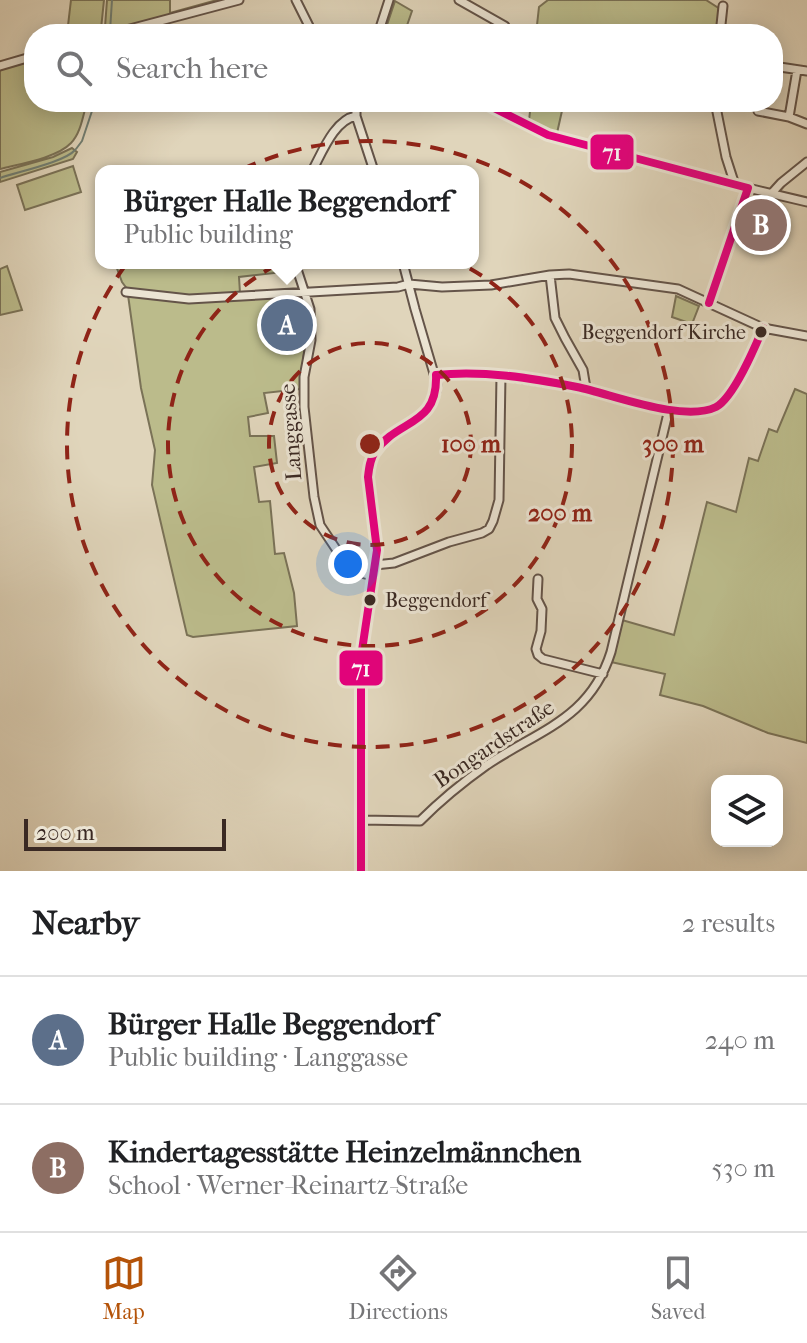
<!DOCTYPE html>
<html lang="en">
<head>
<meta charset="utf-8">
<style>
  body { margin:0; font-family:"IM FELL French Canon",serif; background:#f6f6f6; color:#202124 }
  .controls { position:absolute; right:24px; bottom:24px; display:grid; overflow:hidden; border-radius:16px; box-shadow:0 4px 20px #0003 }
  .controls button { width:72px; height:72px; display:grid; place-items:center; padding:0; border:0; border-bottom:2px solid #e0e0e0; background:#fff; color:#202124; font:40px sans-serif }
  .scale { position:absolute; left:24px; bottom:20px; width:202px; box-sizing:border-box; padding-left:8px; border:4px solid #3a2923; border-top:0; font-size:22px; line-height:28px; white-space:nowrap; color:#3a2923; -webkit-text-stroke:6px #ebe4d3; paint-order:stroke }
  .you { position:absolute; left:348px; top:564px; width:28px; height:28px; margin:-20px; border:6px solid #fff; border-radius:50%; background:#1a73e8; box-shadow:0 0 0 12px #1a73e833 }
  .badge { display:grid; place-items:center; width:52px; height:52px; border-radius:50%; background:#b45309; color:#fff; font-size:26px; font-weight:700 }
  .pin { position:absolute; translate:-50% -50%; border:4px solid #fff; box-shadow:0 2px 8px #0006 }
  .popup { position:absolute; left:95px; top:165px; width:384px; height:104px; box-sizing:border-box; display:grid; place-content:center; border-radius:16px; background:#fff; filter:drop-shadow(0 2px 6px #0005); font-size:26px; white-space:nowrap; color:#757577 }
  .popup b { font-size:30px; color:#202124 }
  .popup::after { content:''; position:absolute; left:50%; top:100%; margin-left:-16px; border:16px solid transparent; border-top-color:#fff }
  .list { margin:0; padding:0; list-style:none }
  h2 { display:flex; justify-content:space-between; align-items:center; height:104px; margin:0; padding:0 32px; font-size:34px }
  h2 small { font-size:26px; font-weight:400; color:#757577 }
  .list li { display:grid; grid-template-columns:52px 1fr auto; gap:24px; align-items:center; box-sizing:border-box; height:128px; padding:0 32px; border-top:2px solid #e0e0e0 }
  .list b { display:block; font-size:30px; white-space:nowrap }
  .list p { margin:0; font-size:26px; white-space:nowrap; color:#757577 }
  .list em { font-size:26px; font-style:normal; color:#757577 }
  .icon { flex:none; width:44px; height:44px; fill:none; stroke:currentColor; stroke-width:2; stroke-linecap:round; stroke-linejoin:round }
  .map { position:relative; flex:none; width:807px; height:871px; overflow:hidden }
  .search { position:absolute; background:#fff; box-shadow:0 4px 20px #0003; left:24px; right:24px; top:24px; height:88px; display:flex; align-items:center; gap:20px; box-sizing:border-box; padding:0 28px; border-radius:32px; color:#757577; font-size:30px }
  .sheet { height:360px; background:#fff }
  nav { display:flex; justify-content:space-around; align-items:center; box-sizing:border-box; height:112px; border-top:2px solid #e0e0e0; background:#fff; font-size:22px; color:#757577 }
  nav a { display:grid; justify-items:center; gap:4px }
  nav .on { color:#b45309 }
  .map>svg:first-child { display:block }
  .green { fill:#bbbb8b; stroke:#7a7257; stroke-width:2 }
  .lines { fill:none; stroke-linecap:round; stroke-linejoin:round }
  .stream { stroke:#717f74; stroke-width:2 }
  .minor-casing { stroke:#645449; stroke-width:11 }
  .minor { stroke:#ebe4d3; stroke-width:7 }
  .bus-1-casing { stroke:#ebe4d3; stroke-width:14 }
  .bus-1 { stroke:#e5007d; stroke-width:8 }
  .ring { fill:none; stroke:#8f2418; stroke-width:4; stroke-dasharray:14 10 }
  .bus-dot { fill:#3a2923; stroke:#ebe4d3; stroke-width:3 }
  .labels { text-anchor:middle; dominant-baseline:central; stroke-width:6; stroke-linejoin:round; paint-order:stroke }
  .bus-label { font-size:20px; fill:#3a2923; stroke:#ebe4d3; text-anchor:end }
  .street-label { font-size:22px; fill:#3a2923; stroke:#ebe4d3 }
  .centre { fill:#8f2418; stroke:#ebe4d3; stroke-width:4 }
  .ring-label { font-size:24px; text-anchor:middle; font-weight:bold; fill:#8f2418; stroke:#ebe4d3; stroke-width:6; stroke-linejoin:round; paint-order:stroke }
  .line-badge { stroke:#ebe4d3; stroke-width:3 }
  .badge-label { font-size:22px; text-anchor:middle; font-weight:bold; fill:#fff }
</style>
</head>
<body>
<div class="map">
<svg width="807" height="871" viewBox="0 0 807 871">
  <rect width="100%" height="100%" fill="#e0d5bb"/>
  <filter id="stains"><feTurbulence type="fractalNoise" baseFrequency=".0025" numOctaves="4"/><feColorMatrix values="0 0 0 0 .2 0 0 0 0 .09 0 0 0 0 .02 0 0 0 .5 -.17"/></filter>
  <radialGradient id="worn" r=".72"><stop offset=".6" stop-color="#630" stop-opacity="0"/><stop offset="1" stop-color="#630" stop-opacity=".3"/></radialGradient>
  <!-- green -->
  <path class="green" d="M71 0H104L101 29 99 34H67Z
    M107 0H170V13L217 0H231L107 32 105 27Z
    M548 0H706L720 9 718 34H536L539 7Z
    M395 1 412 11 404 34H384Z
    M34 59V102H87C83 115 81 133 71 143 57 158 19 164 0 169V69Z
    M531 102H564L557 133 529 121Z
    M72 148 77 152 73 159 0 182V172L53 157Z
    M73 166 81 192 25 210 17 185Z
    M115 263H291L293 271 239 277 240 293 190 296 128 290 122 282Z
    M7 266 22 310 0 315V269Z
    M128 295 192 301 300 297 307 325 300 389 264 393 268 413 248 417 250 436H274L277 463 254 467 259 502 270 501 275 554 284 553 294 593 297 626 193 637 187 635 152 485 155 450 141 388Z
    M676 296 699 306 692 324 672 317Z
    M795 389 807 394V743L768 733 703 706 660 695 665 674 611 662 622 620 674 635 707 502 736 512 749 458 758 461 769 429 777 432Z"/>
  <g class="lines">
    <!-- stream -->
    <path class="stream" d="M110 31 112 0
      M76 149 82 141 95 102
      M0 178C17 172 65 162 75 150"/>
    <!-- minor casing -->
    <g class="minor-casing">
      <path id="minor" d="M296 0 313 34
        M459 0 505 26
        M111 34 239 0
        M378 34 389 0
        M720 34 723 6
        M0 66 34 56
        M773 66 807 71
        M356 102V116L374 171
        M482 102 548 135 748 188 807 202
        M715 102 726 157 735 185
        M758 111 789 117 807 124
        M789 117 797 70
        M312 171C322 153 334 120 356 116
        M771 194 781 183 807 162
        M295 263 310 309 311 340 304 377V407L314 497 320 525 336 549 352 567 361 573 373 576
        M550 275 555 318 565 338 583 370 586 388
        M126 292 189 299 398 287 409 284 442 287 491 285 550 275 569 274 678 289 763 328 807 336
        M709 303 748 188
        M436 375C471 370 504 376 539 381 555 384 571 385 587 389 618 396 690 423 718 406 732 397 756 345 763 328
        M375 565 394 563 449 542 482 533 489 529 493 521 499 500 501 375
        M538 579 537 599 542 609 541 631 536 649 538 655 543 659 603 674
        M361 820 420 821C441 800 463 782 487 765 539 730 590 719 611 652L669 409
        M361 871V657L377 550 368 477C369 471 369 464 372 458 384 425 434 428 437 384L415 309 403 263"/>
    </g>
    <!-- minor -->
    <use href="#minor" class="minor"/>
    <!-- bus-1 casing -->
    <g class="bus-1-casing">
      <path id="bus-1" d="M482 102 548 135 748 188
        M709 303 748 188
        M436 375C483 370 531 378 577 387 612 394 683 423 716 407 734 397 755 347 763 328
        M361 871V657L377 550 368 477C369 468 370 459 375 452 398 418 438 427 436 375"/>
    </g>
    <!-- bus-1 -->
    <use href="#bus-1" class="bus-1"/>
  </g>
  <!-- distance rings -->
  <g class="ring">
    <circle cx="370" cy="444" r="101"/>
    <circle cx="370" cy="444" r="202"/>
    <circle cx="370" cy="444" r="303"/>
  </g>
  <!-- markers -->
  <g class="bus-dot">
    <circle cx="761" cy="332" r="7"/>
    <circle cx="370" cy="600" r="7"/>
  </g>
  <g class="labels">
    <!-- bus labels -->
    <g class="bus-label">
      <text x="746" y="332">Beggendorf Kirche</text>
      <text x="385" y="600" text-anchor="start">Beggendorf</text>
    </g>
    <!-- street labels -->
    <g class="street-label">
      <text transform="translate(291 432) rotate(-94)">Langgasse</text>
      <text transform="translate(494 744) rotate(-34)">Bongardstraße</text>
    </g>
  </g>
  <circle cx="370" cy="444" r="12" class="centre"/>
  <g class="ring-label">
    <text x="471" y="452">100 m</text>
    <text x="673" y="452">300 m</text>
    <text x="560" y="521">200 m</text>
  </g>
  <g class="line-badge">
    <rect x="589" y="133" width="46" height="38" rx="8" fill="#e5007d"/>
    <rect x="338" y="649" width="46" height="38" rx="8" fill="#e5007d"/>
  </g>
  <g class="badge-label">
    <text x="612" y="160">71</text>
    <text x="361" y="676">71</text>
  </g>
  <rect width="100%" height="100%" filter="url(#stains)"/>
  <rect width="100%" height="100%" fill="url(#worn)"/>
</svg>
<div class="controls">
<button><svg class="icon" aria-label="layers" viewBox="0 0 24 24"><path d="M12 4l9 5-9 5-9-5zM3 14l9 5 9-5"/></svg></button>
</div>
<div class="scale">200 m</div>
<div class="you"></div>
<div class="pin badge" style="left:287px;top:325px;background:#5c6f8a">A</div>
<div class="popup"><b>Bürger Halle Beggendorf</b>Public building</div>
<div class="pin badge" style="left:761px;top:225px;background:#8d6e63">B</div>
<div class="search"><svg class="icon" aria-label="search" viewBox="0 0 24 24"><circle cx="10" cy="10" r="6"/><path d="M15 15l6 6"/></svg>Search here</div>
</div>
<section class="sheet">
<h2>Nearby<small>2 results</small></h2>
<ul class="list">
<li><span class="badge" style="background:#5c6f8a">A</span><div><b>Bürger Halle Beggendorf</b><p>Public building · Langgasse</p></div><em>240 m</em></li>
<li><span class="badge" style="background:#8d6e63">B</span><div><b>Kindertagesstätte Heinzelmännchen</b><p>School · Werner-Reinartz-Straße</p></div><em>530 m</em></li>
</ul>
</section>
<nav>
<a class="on"><svg class="icon" aria-label="map" viewBox="0 0 24 24"><path d="M3 6l6-2 6 2 6-2v14l-6 2-6-2-6 2zM9 4v14M15 6v14"/></svg>Map</a>
<a><svg class="icon" aria-label="directions" viewBox="0 0 24 24"><path d="M12 3l9 9-9 9-9-9zM9 14v-3h6M13 9l2 2-2 2"/></svg>Directions</a>
<a><svg class="icon" aria-label="saved" viewBox="0 0 24 24"><path d="M7 4h10v16l-5-4-5 4z"/></svg>Saved</a>
</nav>
</body>
</html>
